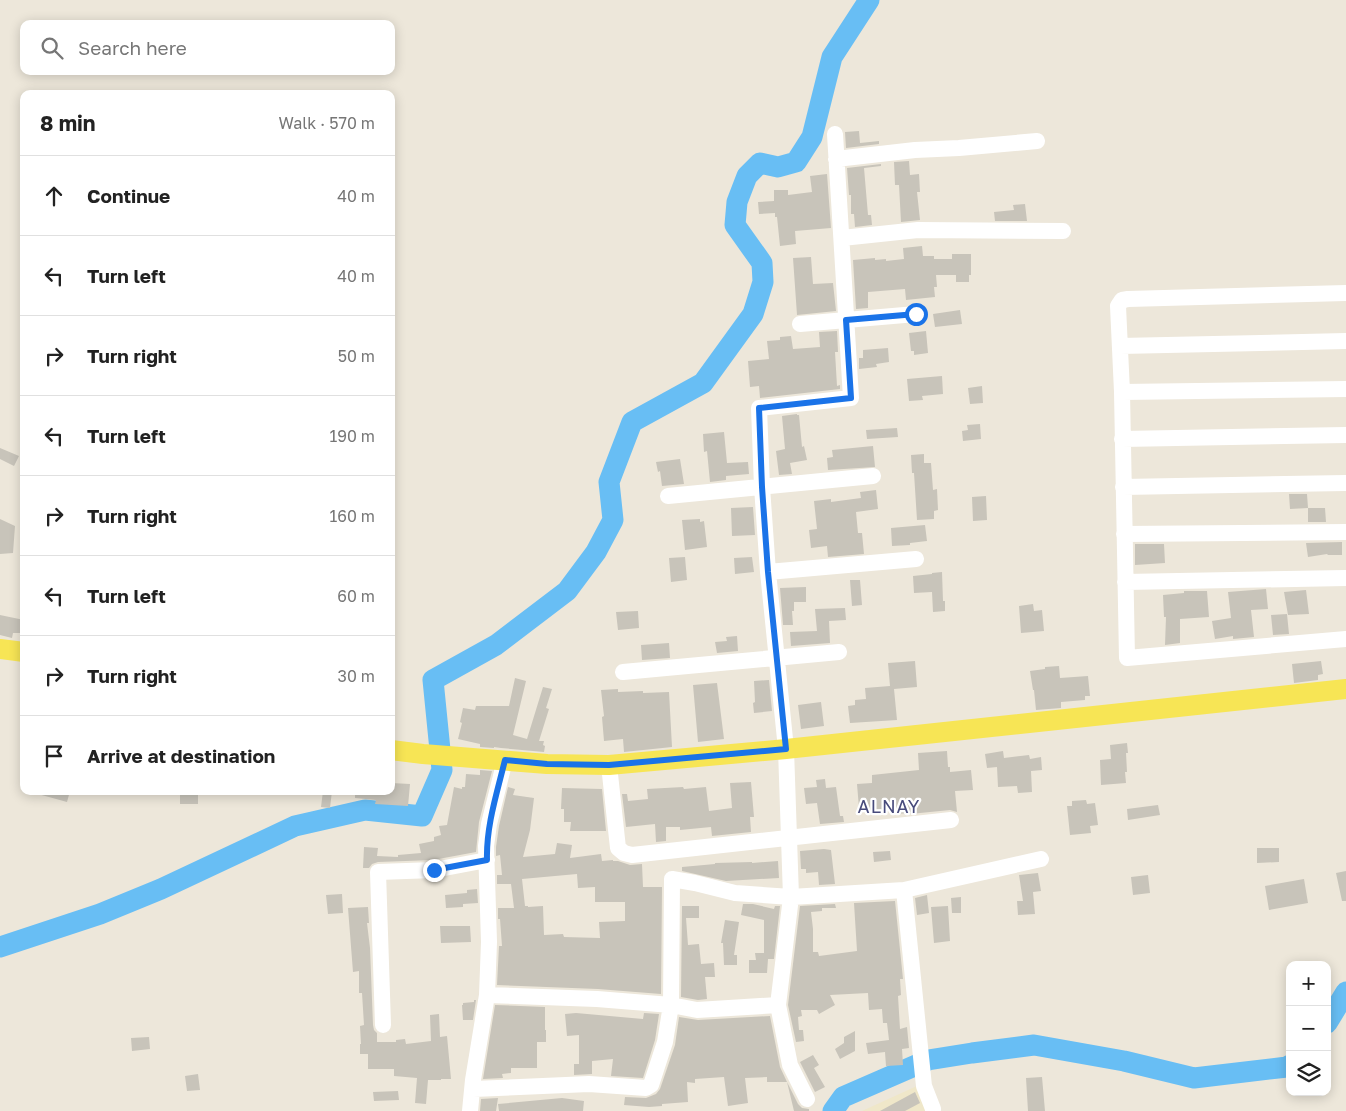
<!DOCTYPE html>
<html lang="en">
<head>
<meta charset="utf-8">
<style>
  body { margin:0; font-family:"Golos Text",sans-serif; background:#f6f6f6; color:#222 }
  .controls { position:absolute; right:15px; bottom:15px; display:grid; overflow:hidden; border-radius:10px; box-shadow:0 2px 12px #0003 }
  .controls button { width:45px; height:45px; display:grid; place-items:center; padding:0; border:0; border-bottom:1px solid #e0e0e0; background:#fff; color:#222; font:25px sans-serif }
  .stop { position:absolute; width:15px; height:15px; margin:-11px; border:4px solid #1a73e8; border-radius:50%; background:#fff }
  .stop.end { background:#1a73e8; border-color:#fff; box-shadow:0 1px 5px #0008 }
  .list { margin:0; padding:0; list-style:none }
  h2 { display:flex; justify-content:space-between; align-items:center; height:65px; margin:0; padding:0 20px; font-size:21px }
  h2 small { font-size:16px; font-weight:400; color:#767676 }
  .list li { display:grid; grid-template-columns:32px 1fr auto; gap:15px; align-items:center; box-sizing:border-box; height:80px; padding:0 20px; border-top:1px solid #e0e0e0 }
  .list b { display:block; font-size:19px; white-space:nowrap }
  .list em { font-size:16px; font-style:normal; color:#767676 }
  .icon { flex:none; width:28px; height:28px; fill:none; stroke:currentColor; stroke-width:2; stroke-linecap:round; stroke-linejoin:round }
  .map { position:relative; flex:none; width:1346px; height:1111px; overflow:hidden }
  .search { position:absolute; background:#fff; box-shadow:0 2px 12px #0003; left:20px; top:20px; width:375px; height:55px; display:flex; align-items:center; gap:12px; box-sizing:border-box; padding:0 18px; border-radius:10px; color:#767676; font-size:19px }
  .panel { position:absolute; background:#fff; box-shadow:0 2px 12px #0003; left:20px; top:90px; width:375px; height:705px; border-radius:10px }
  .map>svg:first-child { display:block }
  .education { fill:#efe7c9 }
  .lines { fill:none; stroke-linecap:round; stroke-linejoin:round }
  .river { stroke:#68bef4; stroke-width:21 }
  .building { fill:#c8c4ba; fill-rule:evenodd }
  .minor { stroke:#fff; stroke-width:16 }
  .major { stroke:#f7e555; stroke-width:20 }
  .route { stroke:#1a73e8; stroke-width:6 }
  .labels { text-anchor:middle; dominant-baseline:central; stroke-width:4.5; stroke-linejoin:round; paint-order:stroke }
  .quarter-label { font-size:18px; letter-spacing:1px; fill:#484b7c; stroke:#fff }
</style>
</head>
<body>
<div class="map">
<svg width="1346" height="1111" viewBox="0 0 1346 1111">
  <rect width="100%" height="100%" fill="#ede7da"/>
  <!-- education -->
  <path class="education" d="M919 1085 927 1111H862Z"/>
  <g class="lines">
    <!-- river -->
    <path class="river" d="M0 947 100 914 161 889 295 826 365 810 422 816 442 770 433 680 496 645 567 591 596 552 613 520 609 482 632 422 703 383 753 314 763 282 762 263 735 225 737 202 747 176 760 163 778 167 796 162 812 137 832 57 869 0
      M1327 1023 1346 992
      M833 1111 843 1097 928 1060 972 1053 1034 1045 1124 1061 1194 1078 1287 1067 1290 1065"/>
  </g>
  <!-- building -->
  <path class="building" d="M859 131 860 143 879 141V144L846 148 845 132Z
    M909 161 910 175 919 174 920 192H917L920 220 901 222 899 185H895L894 162Z
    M881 164V166L864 168 868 215H871L872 225 855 227 854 214H851V195H849L847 168Z
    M827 174 831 228 795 231 796 244 780 246 777 217H775V213L759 214 758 202 774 201V190H788V195L812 192 810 176Z
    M1025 204 1027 221H995L994 212 1014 210 1013 205Z
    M922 246 923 256H934V259H952V254H971V275H969V282H956V275H936L937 287H934L935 297 906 300 905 289 868 292V308L856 309 853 260 875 258V260L886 259V261L904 259 903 248Z
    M811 257 813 284 833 283 836 311 797 315 793 258Z
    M960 310 962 324 935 327 933 314Z
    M837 331 838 352H835L837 386 840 385V389L760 398 759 386 750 387 748 361 769 359 767 341 780 340V337L791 336 793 349 820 347 819 332Z
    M926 331 928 353 914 355V351H911L909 333Z
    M888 348 889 362 876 364 877 367 859 369V358H863V350Z
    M942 376 943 394 922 396 923 400 909 401 907 379Z
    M982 386 983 403 970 404 968 388Z
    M797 414V415H799L802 447 804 446 807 460 790 463 792 474 779 475 776 451 785 449 782 416Z
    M980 424 981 439 963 441 962 431 968 430 967 425Z
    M897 428 898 437 867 439 866 430Z
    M724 432 727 463 748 462 749 474 726 476V480L710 482 707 451 704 452 703 434Z
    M873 446 875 467 828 470 827 458 833 457 832 450Z
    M0 448 19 456 14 466 0 459Z
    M924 454V463H931L933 490 937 489 938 510 934 511V519L917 520 914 473H912L911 455Z
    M680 459 684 484 662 486 660 471 658 472 656 462Z
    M876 490 878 509 856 512 858 533H862L864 554 828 557 827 546 811 548 809 530 817 529 814 501 831 499V502L861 498 860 492Z
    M1289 494H1307L1308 508 1290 509Z
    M986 496 987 520 973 521 972 497Z
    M753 507 755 535 732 536 731 508Z
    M1308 508H1325L1326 522H1308Z
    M0 519 15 526 13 553 0 554Z
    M700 519V522L704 521 707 547 685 550 682 520Z
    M925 525 927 541 910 543V545L892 546 891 528Z
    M1342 542V555H1328L1327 554 1308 557 1306 543Z
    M1135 544H1164L1165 563 1135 565Z
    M685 557 687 580 671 582 669 558Z
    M752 557 754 572 735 574 734 558Z
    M942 572 943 601H945V611L933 612 932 592 914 593 913 576 932 574V573Z
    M850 580H860L862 605 852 606Z
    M806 587V602H794V611H792L793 625H783L780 588Z
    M1266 589 1268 609 1251 610 1254 637 1233 639V636L1215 639 1212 621 1231 618 1228 592Z
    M1306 590 1309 614 1288 615 1284 592Z
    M1184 591H1207L1209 617 1180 619V643L1165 645 1166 617H1164L1163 595 1184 593Z
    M1033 604 1034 611 1042 610 1044 631 1021 633 1019 606Z
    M845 608 846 620 829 621 830 643 791 646 790 632 817 631 815 609Z
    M638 611 639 628 618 630 616 612Z
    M1287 614 1289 634 1273 635 1271 615Z
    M0 615 24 620V633H13L12 638 0 635Z
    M737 636 738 651 717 653 715 642 727 641 726 637Z
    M669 643 670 658 642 660 641 645Z
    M915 661 917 687 894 689 897 720 850 723 848 706 855 705V700L866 699 865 688 890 686 888 663Z
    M1321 661 1323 674 1318 675V680L1294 683 1292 664Z
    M1059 666 1060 678 1088 676 1090 696H1085V700L1061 702V708L1036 710 1034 690H1033L1030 671 1045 669V667Z
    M515 678 526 681 513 735 527 739 543 687 552 689 546 708 549 709 539 741H544L543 745 545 746 544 752 501 748 494 747V748L480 747V744L458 739 462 723 460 722 463 708 475 710 476 706H509Z
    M769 680 772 711 754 713 753 703 755 702 754 681Z
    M717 683 724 739 698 742 693 685Z
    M618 689V692L643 691V693L669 692 672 747 624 752 623 739 604 741 602 717 604 716 601 690Z
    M821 702 824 726 801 729 798 705Z
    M1127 743 1128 753H1126L1127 772H1125L1126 783 1101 785 1100 760 1111 759 1110 745Z
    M947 751 948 767H950V772L971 770 973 790 955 791 957 812 950 810 910 814V813L894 814V808L865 811V808H859L857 784 872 783V775L919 770 918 753Z
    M1003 751 1004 758 1029 755 1030 759 1041 757 1042 770 1031 771 1032 792 1018 793 1017 786 998 787 997 767 987 768 985 754Z
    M480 770 492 771 479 822 476 852 433 860 378 862 372 864 369 868H363L364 847 378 848 377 856 398 857V855L421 853 419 844 434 841V837L441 835 439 826 447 825 454 787 462 789V787H465L466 774 480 775Z
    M825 779 826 788 836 787 840 816H843L844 822 820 824 817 803 806 804 804 788 817 787 816 780Z
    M751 782 754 817H750L751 832 712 836 711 827 680 830V827H666V841L656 842 655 824 626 827 622 794H627L628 801 648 799 647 789 683 787 684 789 706 787 709 811 732 808 730 783Z
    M391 783 410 784 408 806 375 804 376 800 355 798V791H391Z
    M508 787 515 789 513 795 534 798 530 830 523 857 555 854 557 843 572 845 570 858 601 854 602 861 613 860V861H618L630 865 642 864 643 887H662L661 994 598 989 497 985 499 946H502L500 919H498V908H514L511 884H497V875H502L500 855 496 856V847L499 826ZM577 874 578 888 595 887V902H625V921L599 922 600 938 564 937 563 934 544 935 543 906 528 907V906H525L522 879Z
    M562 788 602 789 606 831H570L571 822H564V809H561Z
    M38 791H70L67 802 38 794Z
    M180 791H198V804H180Z
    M323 791H332L330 808 321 807Z
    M1086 800 1087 804 1095 803 1098 825 1090 826 1091 833 1070 835 1067 806H1072V801Z
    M1158 805 1160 815 1128 820 1127 809Z
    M1257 848H1279V862L1257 863Z
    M824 849 831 850 835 884 819 885 818 872 806 873V869H801L800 851Z
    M890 851 891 860 874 862 873 852Z
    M778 861 779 878 726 881 682 871V867L715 864V863L752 862V863Z
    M1346 871V901H1342L1336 873Z
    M1038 873 1041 891 1033 892 1035 914 1018 915 1017 901H1023L1019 875Z
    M1148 875 1150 893 1133 895 1131 877Z
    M1304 879 1308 903 1269 910 1265 886Z
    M477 889 478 903 463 904V907L446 908 445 895 467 893V890Z
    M342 894 343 913 328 914 326 895Z
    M927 895 929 913 917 915 915 898Z
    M961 897V913H952L951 898Z
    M895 901 903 979H900L901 995 898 996 900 1029 907 1027 909 1048 902 1049 903 1065 886 1066 885 1052 868 1054 866 1043 889 1040 887 1023H883L882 1009 869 1010 868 993 830 995 835 1005 819 1014 817 1010H801L802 1016 798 1017 799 1030H803L804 1041 796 1042 788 1005 800 906 835 904 836 908H822V911L811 912 813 929V952H818L819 956 857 951 854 903Z
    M743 904H753L774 909 775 906H780L774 959H768L767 973H749V960H756L755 953H764V920L741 915Z
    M682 906H699V918H686L688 945 699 944 701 964 714 963 715 977H705L707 999 698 1000 681 997Z
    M948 906 950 941 934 943 931 907Z
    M368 907 369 923H367L370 948 373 1025 374 1030 377 1033V1042H396V1040L405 1039 406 1044 431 1041 430 1015 439 1014 440 1037 447 1036 451 1079H441V1080H428L426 1104 415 1103 417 1078 394 1076V1069H368V1054H360V1044H361L360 1026 364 1025 362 993H359V971L353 972 348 908Z
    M725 920 739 922 734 955H737V965H724L723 943H721Z
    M440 926H470L471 942 441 943Z
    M474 1000H476L473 1020H463L462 1005H463V1003L474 1002Z
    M495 1005 545 1007V1030H546V1042H537V1068H511V1073L502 1074 503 1078 483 1079Z
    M576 1013 643 1019 644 1013 659 1014 655 1040 643 1078 611 1076 613 1059 592 1061V1074L574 1075V1064H579V1035L567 1036 565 1014Z
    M770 1016 780 1067 787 1082H767V1077L745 1078 748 1103 728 1106 724 1077 695 1079V1083L687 1082 688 1102 662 1104V1106L649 1107 624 1105 625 1097 646 1098 656 1094 660 1089 675 1045 679 1017 698 1020Z
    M855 1031V1051L840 1059 835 1049 844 1043V1037Z
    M149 1037 150 1049 132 1051 131 1038Z
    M813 1055 819 1065 814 1068 825 1087 815 1092 800 1062Z
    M198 1074 200 1090 187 1091 185 1076Z
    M1042 1077 1045 1111H1028L1026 1078Z
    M787 1082 798 1104 802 1108 809 1109V1111H794Z
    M398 1091 399 1100 374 1101 373 1092Z
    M915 1092 920 1103 905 1111H880Z
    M498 1098 496 1111H480L481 1099Z
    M562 1098 584 1101 583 1111H499L498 1104Z"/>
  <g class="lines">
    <!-- minor -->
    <path class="minor" d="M836 159 915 150 959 148 1037 141
      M842 238 918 230 1063 231
      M1346 293 1128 299 1122 300 1118 306 1122 392 1127 658 1346 639
      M800 324 916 314
      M1120 346 1346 341
      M1122 392 1346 389
      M1122 439 1346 435
      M1123 487 1346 483
      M668 496 873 476
      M1124 534 1346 532
      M768 572 916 559
      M1125 582 1346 578
      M623 672 839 652
      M609 765 618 848 624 853 632 855 951 820
      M904 890 924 1086 933 1109
      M487 995 489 942 486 846 489 824 505 760
      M383 1025 378 872 434 870 487 860
      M473 1089 589 1084 646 1088 651 1085 665 1042 671 1005 672 879 695 883 735 893 791 897 904 890 1041 859
      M807 1099 790 1065 778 1005 791 897 786 749 768 572 762 487 759 408 851 398 835 134
      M470 1111 473 1080 487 995 597 999 671 1005 697 1010 778 1005"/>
    <!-- major -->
    <path class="major" d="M0 649 24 652
      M391 750 423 754 547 764 609 765 786 749 1346 689"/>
  </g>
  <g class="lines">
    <!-- route -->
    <path class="route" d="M434 870 487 860C486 826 497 793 505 760L547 764 609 765 786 749 768 572 762 487 759 408 851 398 846 320 916 314"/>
  </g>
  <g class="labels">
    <!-- quarter labels -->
    <g class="quarter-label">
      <text x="889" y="806">ALNAY</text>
    </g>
  </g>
</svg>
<div class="controls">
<button>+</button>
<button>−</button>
<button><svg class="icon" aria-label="layers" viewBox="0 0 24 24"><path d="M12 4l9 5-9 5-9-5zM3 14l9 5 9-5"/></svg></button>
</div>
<div class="stop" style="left:916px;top:314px"></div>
<div class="stop end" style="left:434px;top:870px"></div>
<div class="search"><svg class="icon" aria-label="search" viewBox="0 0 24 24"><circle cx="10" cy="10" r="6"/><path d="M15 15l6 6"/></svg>Search here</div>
<section class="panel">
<h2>8 min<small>Walk · 570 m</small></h2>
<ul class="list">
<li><svg class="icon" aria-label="ahead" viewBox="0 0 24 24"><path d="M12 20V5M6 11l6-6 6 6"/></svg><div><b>Continue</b></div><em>40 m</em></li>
<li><svg class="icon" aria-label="left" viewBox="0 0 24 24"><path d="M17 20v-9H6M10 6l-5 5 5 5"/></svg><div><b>Turn left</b></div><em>40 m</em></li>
<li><svg class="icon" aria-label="right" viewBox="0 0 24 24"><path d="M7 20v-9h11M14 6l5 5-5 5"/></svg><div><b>Turn right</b></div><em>50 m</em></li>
<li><svg class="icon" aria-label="left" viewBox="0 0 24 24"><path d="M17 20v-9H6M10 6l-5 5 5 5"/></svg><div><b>Turn left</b></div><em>190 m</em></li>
<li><svg class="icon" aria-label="right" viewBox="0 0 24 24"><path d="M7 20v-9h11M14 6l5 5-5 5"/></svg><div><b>Turn right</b></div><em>160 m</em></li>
<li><svg class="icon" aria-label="left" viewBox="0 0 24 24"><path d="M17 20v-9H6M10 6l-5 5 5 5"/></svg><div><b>Turn left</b></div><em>60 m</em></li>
<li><svg class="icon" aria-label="right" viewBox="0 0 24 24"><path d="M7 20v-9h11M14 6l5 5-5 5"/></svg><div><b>Turn right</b></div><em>30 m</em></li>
<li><svg class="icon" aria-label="arrive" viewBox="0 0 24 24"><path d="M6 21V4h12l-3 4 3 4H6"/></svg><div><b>Arrive at destination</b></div></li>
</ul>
</section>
</div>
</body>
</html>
